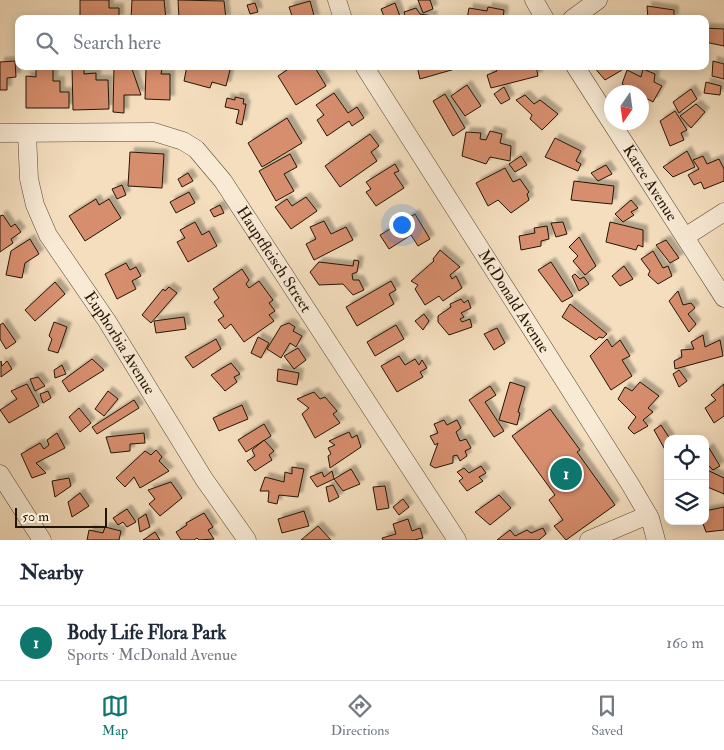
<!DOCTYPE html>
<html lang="en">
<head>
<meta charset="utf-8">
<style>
  body { margin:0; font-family:"IM FELL Double Pica",serif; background:#f6f6f7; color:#1f2937 }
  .controls { position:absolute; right:15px; bottom:15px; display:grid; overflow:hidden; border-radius:10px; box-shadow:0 2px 12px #0003 }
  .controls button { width:45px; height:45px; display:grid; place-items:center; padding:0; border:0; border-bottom:1px solid #e0e1e3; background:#fff; color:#1f2937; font:25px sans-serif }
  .compass { position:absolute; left:604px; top:85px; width:45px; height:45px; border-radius:50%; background:#fff; box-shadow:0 2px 12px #0003; rotate:193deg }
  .scale { position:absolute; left:15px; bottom:12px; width:92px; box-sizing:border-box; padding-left:5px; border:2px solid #231503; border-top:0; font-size:14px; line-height:18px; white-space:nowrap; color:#231503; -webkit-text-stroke:4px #f8ead5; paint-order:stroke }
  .you { position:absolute; left:401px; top:224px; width:18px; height:18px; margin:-12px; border:4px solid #fff; border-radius:50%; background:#1a73e8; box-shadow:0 0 0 8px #1a73e833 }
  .badge { display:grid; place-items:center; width:32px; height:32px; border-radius:50%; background:#0f766e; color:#fff; font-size:16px; font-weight:700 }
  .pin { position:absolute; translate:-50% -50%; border:2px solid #fff; box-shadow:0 1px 5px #0006 }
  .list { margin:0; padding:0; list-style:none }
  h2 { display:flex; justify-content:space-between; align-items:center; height:65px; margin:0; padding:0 20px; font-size:21px }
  h2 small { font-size:16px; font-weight:400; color:#747a83 }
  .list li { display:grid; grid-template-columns:32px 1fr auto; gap:15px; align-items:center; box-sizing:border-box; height:75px; padding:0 20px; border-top:1px solid #e0e1e3 }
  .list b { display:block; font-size:19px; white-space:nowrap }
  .list p { margin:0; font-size:16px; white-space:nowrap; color:#747a83 }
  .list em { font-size:16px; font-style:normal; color:#747a83 }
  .icon { flex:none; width:28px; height:28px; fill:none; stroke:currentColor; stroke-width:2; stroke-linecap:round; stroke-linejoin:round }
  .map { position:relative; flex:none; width:724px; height:540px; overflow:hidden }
  .search { position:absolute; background:#fff; box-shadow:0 2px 12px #0003; left:15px; right:15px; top:15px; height:55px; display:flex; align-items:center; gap:12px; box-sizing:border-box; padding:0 18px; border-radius:10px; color:#747a83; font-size:19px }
  .sheet { height:140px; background:#fff }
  nav { display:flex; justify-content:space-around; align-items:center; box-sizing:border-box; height:70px; border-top:1px solid #e0e1e3; background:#fff; font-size:14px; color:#747a83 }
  nav a { display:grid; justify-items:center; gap:2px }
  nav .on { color:#0f766e }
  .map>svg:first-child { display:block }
  .building { fill:#d78e6e; stroke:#231503; filter:url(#shadow) }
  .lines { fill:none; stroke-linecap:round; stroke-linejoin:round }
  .minor-casing { stroke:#574732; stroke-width:19 }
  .minor { stroke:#f8ead5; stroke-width:18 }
  .labels { text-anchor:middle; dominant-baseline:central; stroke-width:5; stroke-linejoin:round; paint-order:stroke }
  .street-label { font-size:16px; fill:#231503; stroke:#f8ead5 }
</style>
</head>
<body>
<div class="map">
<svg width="724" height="540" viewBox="0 0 724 540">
  <defs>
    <filter id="shadow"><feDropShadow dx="4.5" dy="-4.5" stdDeviation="1" flood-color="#0004"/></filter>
  </defs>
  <rect width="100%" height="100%" fill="#f4debe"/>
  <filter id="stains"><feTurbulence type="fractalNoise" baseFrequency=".004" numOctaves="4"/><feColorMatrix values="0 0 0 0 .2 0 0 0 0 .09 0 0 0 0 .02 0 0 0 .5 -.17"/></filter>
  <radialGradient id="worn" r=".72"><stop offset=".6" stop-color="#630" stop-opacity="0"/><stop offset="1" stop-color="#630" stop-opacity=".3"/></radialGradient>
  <!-- building -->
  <path class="building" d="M80 0H109V8H119V19H80Z
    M132 0H164L166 19H131Z
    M178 0 224 1 226 19H179Z
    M418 0H430L433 9 423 13Z
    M310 1 315 19H293L289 7Z
    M255 3 258 12 250 14 247 5Z
    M395 3 401 19H385L381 9Z
    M647 6 674 10V19H648Z
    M488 7 504 10 503 19H467L469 8 487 11Z
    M416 8 420 14 433 16 432 19H406L404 12Z
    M705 28 724 29V46L705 42Z
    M15 61 16 77 7 78V90H0V62Z
    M713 61 724 64V79L712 76Z
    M36 66H53V81H60V92H69V108H26V76L36 77Z
    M114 66H131L141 95H124V113L113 112Z
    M187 66H215L230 70 226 86 212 82 210 88 184 81Z
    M293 66H314L326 86 296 105 278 76Z
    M417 66H462V67L420 79Z
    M536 66 538 76 491 88 487 75 497 71 495 67Z
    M593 66H620L622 70 605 80Z
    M72 67H84V74L96 73V80H108L109 109 73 110Z
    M146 68 162 69 161 74H170V100L145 99Z
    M643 69 655 74 654 82 662 86 653 102 642 96V92H636L622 84 627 70 641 77Z
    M706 82 721 86 720 95 704 93Z
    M467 85 481 106 465 116 451 96Z
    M504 87 510 99 501 104 494 94Z
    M691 89 697 99 679 113 673 102Z
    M334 93 348 113 357 107 364 118 352 126 349 121 327 136 317 120 324 115 316 105Z
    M445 94 465 128 453 136 433 101Z
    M525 95 534 104 540 100 558 114 542 130 530 119 532 115 516 100Z
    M235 97 244 99 243 104H246L242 125 236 123 239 110 225 107 227 98 235 100Z
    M696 104 705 112 691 128 680 116Z
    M675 111 687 130 681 133 684 140 670 146 660 121Z
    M287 118 302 143 262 167 248 143Z
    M490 131 502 134 500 143 511 146 510 161 490 157 486 164 462 156 466 132 481 133 480 139 486 140Z
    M370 134 379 146 371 152 377 161 340 187 325 166Z
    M555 138 581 151 576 161 581 164 578 171 545 157Z
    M687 151 695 167 673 177 663 167Z
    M130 152 164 154 162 188 128 186Z
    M290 154 297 167 284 174 294 191 276 201 259 171Z
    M521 156 527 165 515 172 509 164Z
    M703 156 707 164 719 159 724 169V181L704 189 701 182 694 185 688 175 699 169 693 160Z
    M395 164 399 171 394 173 404 188 376 206 366 192 371 189 366 182Z
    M606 165 612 174 598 181 591 173Z
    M505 168 513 182 520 179 529 192 527 194 529 200 511 213 498 200 488 206 476 183Z
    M188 173 193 181 182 187 178 179Z
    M574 181 614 186 612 204 571 200Z
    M122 185 126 195 117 199 112 189Z
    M189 192 195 203 176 213 170 202Z
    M306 197 317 211 291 229 275 207 287 199 292 206Z
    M96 199 99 205 109 199 121 218 85 241 69 216Z
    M631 200 638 208 631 212 634 215 623 222 615 214Z
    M220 205 224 213 214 217 210 210Z
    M415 214 430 239 418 246 411 235 389 249 380 235Z
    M3 215 11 227 15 224 21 232 11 239 13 243 0 252V216Z
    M324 221 331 234 346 227 353 240 314 260 306 244 316 239 310 227Z
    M195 222 202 235 209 231 217 246 188 262 177 242 185 238 180 230Z
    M563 222 567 234 556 237 551 223Z
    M610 222 643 230V247L638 245 636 250 606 242Z
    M547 226 549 239 541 241V246L521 250 519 236 535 233 534 228Z
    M579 237 596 266 585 275 573 261 578 256 569 247Z
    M30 239 39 254 25 263 22 278 6 275 11 251Z
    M666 240 679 258 670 263 656 245Z
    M440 250 460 267 450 275 452 279 456 276 462 288 443 301 439 296 425 305 415 289 418 285 411 281 434 261 433 259Z
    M653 251 663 268 668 266 672 276 658 284 648 275 650 271 641 259Z
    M354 260 359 261 357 272 352 274 353 280H359L364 290 353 295 343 284 319 285 310 272 319 262 353 266Z
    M551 262 573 296 562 302 538 270Z
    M126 263 130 270 136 267 141 276 132 281 136 289 117 299 105 274Z
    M624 266 633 279 620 286 612 276Z
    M242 269 249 280 246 284 249 288 259 281 273 300 269 303 275 311 269 315 274 321 244 342 231 324 225 329 218 320 224 316 214 302 219 298 213 289Z
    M575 274 580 279 584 277 589 284 579 291 572 276Z
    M391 281 396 290 389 294 394 304 357 326 346 307Z
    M55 282 65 294 35 321 25 310Z
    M169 287 177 293 151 323 142 315 163 289 165 291Z
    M678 291 683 305 691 303 695 308 688 314 696 324 689 332 669 301Z
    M461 299 464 303 468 300 471 308 461 313 464 317 460 319 462 322 470 319 472 327 449 335 438 322V316L451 307 450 304Z
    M570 304 607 334 603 338 599 337 596 340 562 317Z
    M424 314 429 321 423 330 415 321Z
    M184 317 186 329 156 333 154 321Z
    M54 322 67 327 58 353 48 350 52 339 49 336Z
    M3 323 16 342 6 349 0 339V325Z
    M289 323 295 327 293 331 302 336 296 347 290 343 281 358 267 349 281 326Z
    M396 325 404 339 375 356 367 342Z
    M497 328 505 343 494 350 484 334Z
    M703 335 705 347 720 340 723 356 675 369 674 361 682 357 681 350 694 349 691 342Z
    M258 337 269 343 261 358 251 353Z
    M216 339 221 349 193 368 185 357Z
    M607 339 612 347 620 340 630 356 622 360 632 376 611 390 590 356Z
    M298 348 306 360 294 369 284 356Z
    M399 356 405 365 415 359 419 365 422 360 427 368 420 372 423 377 397 392 381 366Z
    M92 359 104 370 69 392 62 381Z
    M1 361 2 366 7 361 12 369 1 377Z
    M231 363 240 374 234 377 237 382 225 391 211 375Z
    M62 365 66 374 55 378 54 370Z
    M278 369 299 373 297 385 277 381Z
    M679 370 687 381 679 387 673 374Z
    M38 377 45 386 35 391 30 379Z
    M510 382 525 387 518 412 520 413 517 425 499 420Z
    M640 382 659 396 648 408 653 412 643 420 648 426 634 434 628 428 636 417 618 399 625 387 632 391Z
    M27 384 39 406 9 423 0 410 17 399 11 391Z
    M724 384V416L714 423 705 408 716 400 711 395Z
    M490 386 496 395 485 402 504 431 494 437 469 400Z
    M48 391 51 398 43 403 40 394Z
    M108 391 118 399 104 416 95 409Z
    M314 392 320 399 325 397 337 411 333 414 340 423 315 438 302 414 309 408 297 399Z
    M134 400 139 408 97 434 92 427Z
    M242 405 248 419 219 431 213 418Z
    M79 408 91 423 80 432 69 417Z
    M550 409 580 450 577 452 615 505 566 540 554 526 563 520 549 500 555 495 512 436Z
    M444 420 447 425 457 420 461 428 456 432 460 441 466 439 471 448 465 451 467 456 460 461 457 455 453 456V463L435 468 430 465 438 443 435 445 430 436 438 433 434 424Z
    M264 424 271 436 246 452 238 440Z
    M661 425 670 439H668V455L654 430Z
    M349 432 352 438 357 435 361 447 330 468 328 456 331 454 328 448 335 445 329 441Z
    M57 433 65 448 36 463 46 473 32 478 21 454 40 443 44 449 49 445 47 440Z
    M144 433 145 443 130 444V451L111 453 106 437Z
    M264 440 274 451 269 455 272 460 255 471 247 461 255 456 252 450Z
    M709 448 720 466 713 470 705 462V451Z
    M156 450 162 457 159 461 169 471 140 488 134 477 125 487 116 478 145 451 151 455Z
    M481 466 486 473 479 477 483 481 467 491 459 481 463 478 457 472 464 468 469 473Z
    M292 467 304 469 298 497 279 495 277 504 268 502 269 491H260L265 477 284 482 285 472 292 474Z
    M351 469 360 484 343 491 334 479Z
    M705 469 724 478V494L705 486Z
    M332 471 334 479 317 487 310 477 322 472 324 477Z
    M69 478 71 486 55 497 52 481Z
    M171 482 182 498 160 516 149 504 155 499 148 490Z
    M333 485 339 497 329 502 326 487Z
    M385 486 389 508 377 510 373 487Z
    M80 493 89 506 72 517 68 502Z
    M499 495 511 508 490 525 475 512Z
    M403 499 409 507 399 515 393 507Z
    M724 507V530L706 532 702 521H705V511Z
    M127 509 136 522 127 527 123 522 118 525 113 518Z
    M304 511 309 526 282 533 278 519Z
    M204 513 213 527 208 530 214 539 199 540 197 538 194 540H181L176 532 187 525 186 523Z
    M146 514 150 527 140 532 138 519Z
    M408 519 412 531 420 528 423 538 414 540H383L382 538 396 534 393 524Z
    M318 526 331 540H301Z
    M105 527 121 531 119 540H87L89 530 103 533Z
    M543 528 546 534 539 540H497L510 530 515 536 527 530 531 533Z
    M155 532 160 540H143Z"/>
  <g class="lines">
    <!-- minor casing -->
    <g class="minor-casing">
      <g id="minor">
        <path d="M337 0 343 19"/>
        <path d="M534 0 545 19"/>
        <path d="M572 19 598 0"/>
        <path id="s1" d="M364 66 630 484 650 518 656 540"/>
        <path id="s2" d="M575 66 724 298"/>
        <path id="s3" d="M0 133 154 132 183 141 196 149 223 181 457 540"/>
        <path id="s4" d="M27 134 29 179 35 205 48 235 107 321 204 479 247 540"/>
        <path d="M685 237 724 212"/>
        <path d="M0 474 42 540"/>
        <path d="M589 540 648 515"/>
      </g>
    </g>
    <!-- minor -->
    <use href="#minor" class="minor"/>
  </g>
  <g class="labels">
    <!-- street labels -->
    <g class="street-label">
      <text stroke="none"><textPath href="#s2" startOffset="139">Karee Avenue</textPath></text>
      <text stroke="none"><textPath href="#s3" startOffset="335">Hauptfleisch Street</textPath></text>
      <text stroke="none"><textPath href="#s1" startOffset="279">McDonald Avenue</textPath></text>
      <text stroke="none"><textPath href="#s4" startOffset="234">Euphorbia Avenue</textPath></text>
    </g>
  </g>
  <rect width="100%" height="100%" filter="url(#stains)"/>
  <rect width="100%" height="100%" fill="url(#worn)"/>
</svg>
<div class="controls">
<button><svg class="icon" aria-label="locate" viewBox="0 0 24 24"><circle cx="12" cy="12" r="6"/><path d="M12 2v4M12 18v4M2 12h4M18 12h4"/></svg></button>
<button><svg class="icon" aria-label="layers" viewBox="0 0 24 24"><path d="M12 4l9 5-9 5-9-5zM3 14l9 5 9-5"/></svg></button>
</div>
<svg class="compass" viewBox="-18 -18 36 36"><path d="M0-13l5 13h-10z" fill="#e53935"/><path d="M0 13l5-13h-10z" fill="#747a83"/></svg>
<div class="scale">50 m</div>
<div class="you"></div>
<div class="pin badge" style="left:566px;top:474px">1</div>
<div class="search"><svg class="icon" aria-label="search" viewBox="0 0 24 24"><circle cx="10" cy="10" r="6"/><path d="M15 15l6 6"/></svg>Search here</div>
</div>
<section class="sheet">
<h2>Nearby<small></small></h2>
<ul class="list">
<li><span class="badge">1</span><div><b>Body Life Flora Park</b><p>Sports · McDonald Avenue</p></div><em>160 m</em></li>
</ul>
</section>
<nav>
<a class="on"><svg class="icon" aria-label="map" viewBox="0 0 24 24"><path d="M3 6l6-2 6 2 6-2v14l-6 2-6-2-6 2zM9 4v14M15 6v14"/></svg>Map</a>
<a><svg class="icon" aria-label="directions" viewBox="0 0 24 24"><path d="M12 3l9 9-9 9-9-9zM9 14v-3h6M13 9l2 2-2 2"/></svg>Directions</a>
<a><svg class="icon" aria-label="saved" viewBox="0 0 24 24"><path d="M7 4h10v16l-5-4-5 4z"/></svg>Saved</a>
</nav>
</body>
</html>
